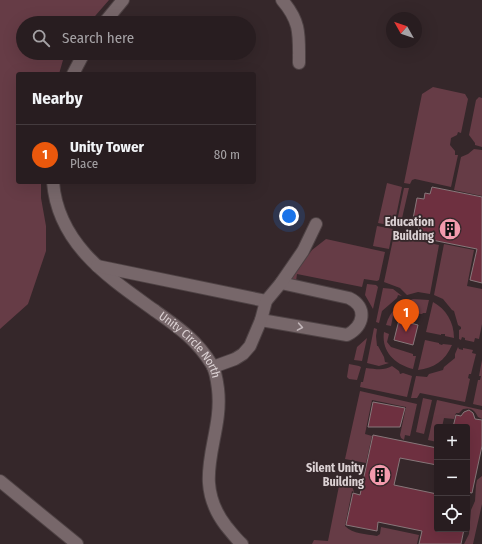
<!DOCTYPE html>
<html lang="en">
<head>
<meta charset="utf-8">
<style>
  body { margin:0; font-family:"Fira Sans Condensed",sans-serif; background:#342a2d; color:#f1f3f6 }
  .controls { position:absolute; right:12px; bottom:12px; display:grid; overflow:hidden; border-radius:4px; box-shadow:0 4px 16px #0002 }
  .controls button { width:36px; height:36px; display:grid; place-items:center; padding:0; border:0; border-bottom:1px solid #443b3e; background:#281d20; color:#f1f3f6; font:20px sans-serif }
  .compass { position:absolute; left:386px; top:12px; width:36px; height:36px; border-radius:50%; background:#281d20; box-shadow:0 4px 16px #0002; rotate:310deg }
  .you { position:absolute; left:289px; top:216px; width:14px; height:14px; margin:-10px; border:3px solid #fff; border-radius:50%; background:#1a73e8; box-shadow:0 0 0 6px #1a73e833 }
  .badge { display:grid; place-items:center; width:26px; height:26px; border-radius:50%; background:#ea580c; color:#fff; font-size:13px; font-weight:700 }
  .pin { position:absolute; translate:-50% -33px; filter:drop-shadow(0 1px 2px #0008) }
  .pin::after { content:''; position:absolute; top:21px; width:14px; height:12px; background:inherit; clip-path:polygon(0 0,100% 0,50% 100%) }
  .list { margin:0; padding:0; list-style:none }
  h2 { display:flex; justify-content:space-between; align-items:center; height:52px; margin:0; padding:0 16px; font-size:17px }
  h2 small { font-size:13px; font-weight:400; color:#a5a2a5 }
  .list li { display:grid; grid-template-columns:26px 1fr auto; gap:12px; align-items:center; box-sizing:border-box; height:60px; padding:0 16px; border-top:1px solid #443b3e }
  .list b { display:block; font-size:15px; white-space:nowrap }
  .list p { margin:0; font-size:13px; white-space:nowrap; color:#a5a2a5 }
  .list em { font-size:13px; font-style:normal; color:#a5a2a5 }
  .icon { flex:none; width:22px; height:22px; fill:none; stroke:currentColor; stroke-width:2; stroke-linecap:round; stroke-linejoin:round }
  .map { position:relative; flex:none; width:482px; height:544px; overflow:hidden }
  .search { position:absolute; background:#281d20; box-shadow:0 4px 16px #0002; left:16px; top:16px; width:240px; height:44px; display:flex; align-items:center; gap:10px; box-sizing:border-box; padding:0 14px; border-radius:22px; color:#a5a2a5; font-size:15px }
  .panel { position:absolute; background:#281d20; box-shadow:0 4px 16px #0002; left:16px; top:72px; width:240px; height:112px; border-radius:4px }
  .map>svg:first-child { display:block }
  .green { fill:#663c46 }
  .building { fill:#6e3040; stroke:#88777a }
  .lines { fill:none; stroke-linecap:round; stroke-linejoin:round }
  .minor-casing { stroke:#4e4244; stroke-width:14 }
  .minor { stroke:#77676a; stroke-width:12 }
  .oneway { stroke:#c3b7ba }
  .labels { text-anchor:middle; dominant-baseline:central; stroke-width:3.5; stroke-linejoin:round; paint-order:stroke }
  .poi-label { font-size:12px; font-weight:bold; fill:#dcd2d4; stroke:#35272a; text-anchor:end }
  .street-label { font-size:12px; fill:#dcd2d4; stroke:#35272a }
</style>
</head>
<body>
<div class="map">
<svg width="482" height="544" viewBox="0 0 482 544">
  <rect width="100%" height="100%" fill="#35272a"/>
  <!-- green -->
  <path class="green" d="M0 0H109L89 23H23V53H68L63 60 59 74H18V182H41V198L46 226V251L28 304 0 329Z
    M433 87 465 94 468 99 461 133 458 132 457 135 451 138 450 145 455 151V155H458L451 187 415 179 412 180 410 184 404 183 422 94Z
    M479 97 482 98V147L475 145V143L469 135 476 100Z
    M474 149 482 150V196L454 190 461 157 468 154Z
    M387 183 402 187 394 226 378 223Z
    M404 188H409L400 227 396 226Z
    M377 226 393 229 389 249 373 246Z
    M395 230 400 231V234L404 238 439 245 430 294 418 292 407 295 400 288 384 282Z
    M326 239 385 252 379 280 377 281 364 279 362 287 297 274 296 281H290L312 250Z
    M444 244 474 250 467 286 482 289V324L479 339 475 338 474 342 465 340V338L462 337 461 340 459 339V330L461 329V327L458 325 454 311 452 310 443 299 434 295Z
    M367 284 376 285 378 287 373 309 365 295Z
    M383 288 393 289 402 296 398 295 397 298 382 311 379 323 376 322Z
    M413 299 429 300 426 313H423L422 314 398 313 393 316 391 326 386 325C390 310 400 303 413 299Z
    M433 302C446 309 454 322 454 338L445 336V334H441V335L426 332Z
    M374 328 377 329 376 336 377 346H378L384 357 385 362 389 363 379 366 367 363Z
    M384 332 389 334 387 342 391 347 413 354V356H416L413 369C396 365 381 352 384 332Z
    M367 338 362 361 354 360 357 347Z
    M425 340 439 343V344L442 345 443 344 452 345C445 361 434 368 418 370Z
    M458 347 459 349 463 350V348L473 350 472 353 476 354 471 374H469L468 378 470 379 465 402 420 393 417 398H411L416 376 427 377 429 374 443 370 444 367 455 358V354Z
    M482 360V406L473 404 478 380H480L481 376H479Z
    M349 364 359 366 361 367 357 380 349 379 347 377Z
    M392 366 399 371 400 374 403 373 412 376 407 397 360 387 361 382H363L366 368C376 369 384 371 392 366Z
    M360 391 417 404 410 436 405 435 404 440 401 438 400 435 406 407 372 400 365 434 372 436 366 463 345 459Z
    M423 398 432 400 424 434 416 432Z
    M437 400 482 410V419L478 417C475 410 471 407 463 409L459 413H456L454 419 444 418 442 427H437V442L428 440Z
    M482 476V504L473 544H464L469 534 471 510 475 501 476 485 477 480Z
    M344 484C349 485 353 486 354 492L352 491 345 526C353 534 366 534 377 536L380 534 381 527 419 535 417 544H312L314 540 328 541 339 486Z"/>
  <!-- building -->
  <path class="building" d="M432 187 482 197V283L470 280 477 249 417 237 420 221 413 219 417 198 424 199 425 193 430 194Z
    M399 320 418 325 413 345 394 340Z
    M373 402 405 408 400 427H368Z
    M469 410 473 413 475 419 482 420V446L472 493 467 492V427H453L456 415 461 416 464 412Z
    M373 435 437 448V465L400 458 394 485 437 494V529H464L461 544H419L422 531 378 522 377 531 346 525 353 493 360 495Z"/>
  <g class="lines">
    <!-- minor casing -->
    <g class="minor-casing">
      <g id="minor">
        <path d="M282 0C301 22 299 35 299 63"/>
        <path d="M104 23 123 0"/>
        <path d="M73 74 84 53"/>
        <path id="s1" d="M53 182C58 244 108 277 154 310 178 327 197 340 212 365 216 372 217 381 218 389 224 439 189 478 226 526 231 532 236 539 242 544"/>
        <path d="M97 266 266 301"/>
        <path d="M261 320 347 335C364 326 368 307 349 298L281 283"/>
        <path d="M213 367 235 359 243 354 250 346 261 320 266 301 281 283 303 251 316 224"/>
        <path d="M0 481 77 544"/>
      </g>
    </g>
    <!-- minor -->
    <use href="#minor" class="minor"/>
  </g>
  <!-- one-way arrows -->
  <defs><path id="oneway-chevron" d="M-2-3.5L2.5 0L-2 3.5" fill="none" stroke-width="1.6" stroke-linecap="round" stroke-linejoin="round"/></defs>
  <use class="oneway" href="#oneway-chevron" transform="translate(300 327) rotate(10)"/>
  <!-- icons -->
  <defs>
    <g id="building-disc" transform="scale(1.15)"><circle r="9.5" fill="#f29aad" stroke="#35272a"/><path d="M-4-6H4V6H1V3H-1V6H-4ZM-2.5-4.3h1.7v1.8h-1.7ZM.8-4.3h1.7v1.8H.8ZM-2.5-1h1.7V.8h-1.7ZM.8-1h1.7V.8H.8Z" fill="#111"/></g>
  </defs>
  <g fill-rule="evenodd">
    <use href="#building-disc" x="450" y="229"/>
    <use href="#building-disc" x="380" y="475"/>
  </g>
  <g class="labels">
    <!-- poi labels -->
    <g class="poi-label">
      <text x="434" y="222">Education<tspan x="434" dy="14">Building</tspan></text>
      <text x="364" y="468">Silent Unity<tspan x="364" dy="14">Building</tspan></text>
    </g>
    <!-- street labels -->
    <g class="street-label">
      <text stroke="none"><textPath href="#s1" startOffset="220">Unity Circle North</textPath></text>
    </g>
  </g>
</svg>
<div class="controls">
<button>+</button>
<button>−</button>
<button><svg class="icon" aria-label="locate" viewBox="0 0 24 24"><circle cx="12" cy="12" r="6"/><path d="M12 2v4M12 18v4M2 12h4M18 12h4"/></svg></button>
</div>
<svg class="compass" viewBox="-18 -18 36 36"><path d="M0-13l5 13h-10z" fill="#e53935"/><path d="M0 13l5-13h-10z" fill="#a5a2a5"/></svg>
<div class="you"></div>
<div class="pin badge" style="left:406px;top:332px">1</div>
<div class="search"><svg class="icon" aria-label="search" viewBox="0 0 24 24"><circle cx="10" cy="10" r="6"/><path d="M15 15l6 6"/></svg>Search here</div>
<section class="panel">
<h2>Nearby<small></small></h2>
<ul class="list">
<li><span class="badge">1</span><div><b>Unity Tower</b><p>Place</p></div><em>80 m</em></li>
</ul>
</section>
</div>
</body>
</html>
